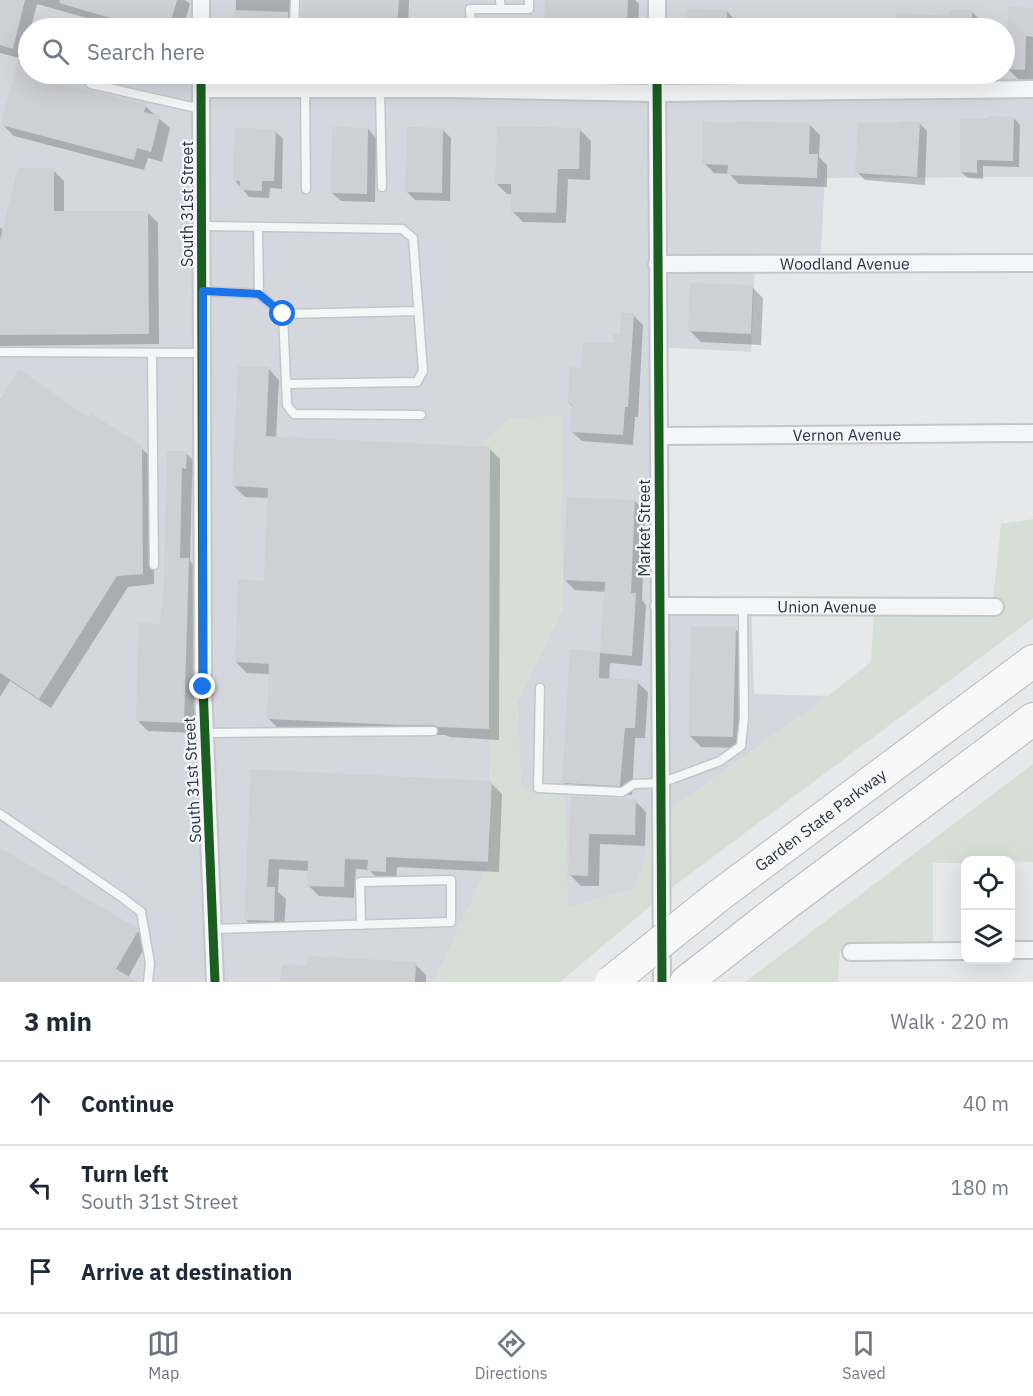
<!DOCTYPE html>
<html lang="en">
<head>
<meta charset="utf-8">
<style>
  body { margin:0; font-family:"IBM Plex Sans",sans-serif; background:#f2f2f3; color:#1f2937 }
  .controls { position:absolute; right:18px; bottom:18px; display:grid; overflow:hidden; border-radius:12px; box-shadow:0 6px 24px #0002 }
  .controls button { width:54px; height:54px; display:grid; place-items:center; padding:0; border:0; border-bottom:2px solid #e0e1e3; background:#fff; color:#1f2937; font:30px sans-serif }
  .stop { position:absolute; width:18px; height:18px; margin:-14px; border:4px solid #1a73e8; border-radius:50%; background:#fff }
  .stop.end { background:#1a73e8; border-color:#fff; box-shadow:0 2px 6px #0008 }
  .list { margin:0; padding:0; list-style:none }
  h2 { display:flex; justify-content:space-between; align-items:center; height:78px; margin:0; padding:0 24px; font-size:26px }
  h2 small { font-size:20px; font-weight:400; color:#747a83 }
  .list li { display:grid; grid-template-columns:39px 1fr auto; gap:18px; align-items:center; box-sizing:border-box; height:84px; padding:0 24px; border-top:2px solid #e0e1e3 }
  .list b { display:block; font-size:22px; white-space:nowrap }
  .list p { margin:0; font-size:20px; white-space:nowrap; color:#747a83 }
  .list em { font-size:20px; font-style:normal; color:#747a83 }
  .icon { flex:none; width:33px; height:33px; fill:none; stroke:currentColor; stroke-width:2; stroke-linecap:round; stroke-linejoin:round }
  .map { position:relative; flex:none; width:1033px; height:982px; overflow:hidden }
  .search { position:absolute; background:#fff; box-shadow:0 6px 24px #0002; left:18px; right:18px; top:18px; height:66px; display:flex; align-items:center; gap:15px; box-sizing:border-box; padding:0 21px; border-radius:33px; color:#747a83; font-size:22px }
  .sheet { height:330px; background:#fff }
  nav { display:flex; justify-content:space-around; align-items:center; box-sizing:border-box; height:84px; border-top:2px solid #e0e1e3; background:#fff; font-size:16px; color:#747a83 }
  nav a { display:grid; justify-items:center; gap:3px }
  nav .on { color:#6c737f }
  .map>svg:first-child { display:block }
  .built { fill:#d4d7dd; fill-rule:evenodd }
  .green { fill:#d6ded6 }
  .shadow { fill:#0003 }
  .building { fill:#ced0d3 }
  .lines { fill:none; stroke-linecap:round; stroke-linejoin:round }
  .lane-casing { stroke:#c4c6c8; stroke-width:11 }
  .street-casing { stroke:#c4c6c8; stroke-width:20 }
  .highway-casing { stroke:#b8bbbf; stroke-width:34 }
  .lane { stroke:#f5f6f7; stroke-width:8 }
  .street { stroke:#f5f6f7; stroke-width:16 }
  .highway { stroke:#f8f8f8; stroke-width:32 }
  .highway-bridge-casing { stroke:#b8bbbf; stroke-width:34; stroke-linecap:butt }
  .highway-bridge { stroke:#f8f8f8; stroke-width:32 }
  .cycleway-casing { stroke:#f4f6f9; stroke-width:13 }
  .cycleway { stroke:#1b5e20; stroke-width:9 }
  .route { stroke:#1a73e8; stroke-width:8 }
  .labels { text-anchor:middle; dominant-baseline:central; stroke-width:4.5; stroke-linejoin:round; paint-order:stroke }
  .street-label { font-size:16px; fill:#2b3445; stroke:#f4f6f9 }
</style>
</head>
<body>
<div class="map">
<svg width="1033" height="982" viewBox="0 0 1033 982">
  <rect width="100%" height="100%" fill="#e6e8ea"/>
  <!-- built -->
  <path class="built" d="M0 0H1033V177L825 178 820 263 755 264 751 352 657 347V607L751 605 754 694 828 696 657 819 635 889 568 907 564 797 521 788 517 703 563 608 560 415 484 441 492 857 434 982H0ZM28 28H1004V74H28Z"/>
  <!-- green -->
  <path class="green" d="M561 415 563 608 517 703 521 787 564 796 568 907 635 889 657 819 828 696 871 662 874 608 993 600 1001 524 1033 519V618L674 886 560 982H434L492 857 484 441 510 418Z
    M1033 764V862L966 860 965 863H933V950L840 951 838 982H745Z"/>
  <!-- shadow -->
  <path class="shadow" d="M0 0H185L190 4 183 28H122L37 4 31 28H28V74H61L58 83 145 106 170 128 162 162 148 158 144 170 14 136 3 125 20 58 0 53Z
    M236 0H296L298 28H235Z
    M324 0H409L408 28H301L303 2Z
    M547 0H635L639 4 638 28H545Z
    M1033 9V80L1018 79 1007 68Z
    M687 11H727L735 20V28H687Z
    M971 11 982 22V28H898L899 15 950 17Z
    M484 25 542 28H484Z
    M110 74H146L144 84Z
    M242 74H294V78L244 76Z
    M334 74H406L405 77 358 75V77L337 76Z
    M490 74H546L545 79 493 76Z
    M555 74H630V78Z
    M816 74H982V79H951V81L895 78 894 82 822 80Z
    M1014 118 1020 125 1019 167 983 166V179L968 178 961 172Z
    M919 123 927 131 925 185 865 180 857 172Z
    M810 125 820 135 819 157 827 165V187L739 184 729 174 714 173 704 163Z
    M368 129 376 138 375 202 341 201 332 193Z
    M443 130 451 138 450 201 415 200 407 192Z
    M580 130 591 141 590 180 568 179 566 223 523 222 512 211 513 194H507L496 183Z
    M275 131 283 139 282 189 270 188 269 198 249 197 235 181Z
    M53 170 64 181V212L148 213 158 223 159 344 0 346V228L4 229Z
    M752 287 763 298 761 345 701 342 690 331Z
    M633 315 643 325 638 417H635L633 445 582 441 571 431 573 407 569 403 583 369 614 345Z
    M268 368 279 380 276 438 489 448 500 459 499 740 450 737 445 735H410L279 729 268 718 270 674 247 673 236 662 266 582 270 498 245 497 234 486Z
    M0 399 90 420 141 448 153 459 154 584 128 587 51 708 10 681 0 697Z
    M169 452 186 453 196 463V478H192L190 561 198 570 194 733 148 731 138 721 165 610Z
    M635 501 645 512 642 600 646 605 642 666 610 663 609 680 637 682 648 692 645 738H635L632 795 574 793 563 782 571 651 601 653 606 592 575 590 565 580Z
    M735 629 746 640 744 748 701 747 690 736Z
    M253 771 491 783 502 794 499 872 397 867 396 882 380 881 369 870 356 869 354 898 319 896 308 885 309 871 279 869 278 892 286 899 284 931H257L246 920Z
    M572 798 635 801 646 812 645 846 600 844 599 886H581L570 875Z
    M0 850 136 930 148 941 128 978 131 982H0Z
    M415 964 426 975V982H282L309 968Z"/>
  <!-- building -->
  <path class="building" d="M0 0H25L13 49 0 45Z
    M60 0H177L169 28H145L59 3Z
    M302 0H399L397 28H300Z
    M545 0H628L627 26 578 23V28H544Z
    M1008 7 1033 8V37L1026 36 1025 70 1006 69Z
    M686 9 727 10V28H685Z
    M234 10 288 12V28H234Z
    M949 10H972V28H897V13L949 16Z
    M24 37H28V74H47L46 79 146 105 144 112 160 116 151 152 137 148 134 160 1 125Z
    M988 116 1014 117 1013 161 977 160V173L960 172V118H988Z
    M735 121 810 123 809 154H818L817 178 727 175 728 165 702 164 703 122 735 123Z
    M898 121 920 122 917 177 855 173 858 122 898 123Z
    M497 126 580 128 579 169H558L556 213 511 212V184H495Z
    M332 127 368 128 367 194 331 193Z
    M407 127 443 128 442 193 405 192Z
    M235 128 276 129 274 181H262V191L239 190 240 181H233Z
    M18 168H54V211H148L149 334 0 335V240Z
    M690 283 753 285 751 334 688 331Z
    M621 313H634L628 407H625L623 435 570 432 572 404H568L570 367 581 368 583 342 613 343V334L620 335Z
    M238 366 269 367 266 436 490 447 489 729 438 727 433 725H398L267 719 269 664 235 662 238 579 264 581 268 488 232 486Z
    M19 369 89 418 92 414 142 446 143 574 117 576 39 699 0 673V400Z
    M167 451H187L186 469 182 468 180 558H189L184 723 136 721 139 623 160 624 161 608H163Z
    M567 497 635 500 631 593H636L632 656 600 653 599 678 638 680 635 728H625L620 786 562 783 570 649 600 652 605 582 563 580Z
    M691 626 736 627 733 737 689 736Z
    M251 769 492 781 488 862 386 857V872L367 871 368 860 345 859 344 887 307 886 308 861 269 859 267 887H275L274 921 244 920Z
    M571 796 636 799 635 835 589 834 588 876 568 875Z
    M0 848 137 928 138 931 116 969 138 982H0Z
    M308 956 416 962 415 982H281L282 965 307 966Z"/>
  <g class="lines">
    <!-- lane casing -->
    <g class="lane-casing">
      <path id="lane" d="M500 0 501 9
        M294 28 295 0
        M471 28 470 9H529V0
        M80 74 91 84 201 109
        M471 74 472 89
        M294 89V74
        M305 89 306 189
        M380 89 382 187
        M202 226 402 229 413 238 423 371 417 382 286 384
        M258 228 259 294
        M203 291 259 294 283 314 418 311
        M283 314 287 405 294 414 421 415
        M0 352 203 353
        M152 353 154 565
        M540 688 538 788 622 792 634 784 661 783 720 761 741 746 744 718 743 606
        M205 733 433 731
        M0 814 123 898 141 912 150 963 148 982
        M214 929 451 922V880L360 882 361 925"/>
    </g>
    <!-- street casing -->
    <g class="street-casing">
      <g id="street">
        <path d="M201 0V28"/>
        <path d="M657 28V0"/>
        <path d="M201 74 203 687 215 982"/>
        <path d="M657 74 662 982"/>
        <path d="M201 89H448L656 93 1033 89"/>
        <path id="s1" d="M657 264 1033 263"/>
        <path id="s2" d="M659 436 1033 433"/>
        <path id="s3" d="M659 606 995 607"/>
        <path d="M1010 950H1033"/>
        <path d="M851 952 966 951"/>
      </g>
    </g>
    <!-- highway casing -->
    <g class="highway-casing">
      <g id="highway">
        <path id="s4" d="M717 897 1033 661"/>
        <path d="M686 982 782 907 1033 719"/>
      </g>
    </g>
    <!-- lane -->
    <use href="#lane" class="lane"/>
    <!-- street -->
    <use href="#street" class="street"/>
    <!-- highway -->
    <use href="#highway" class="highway"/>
    <!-- highway-bridge casing -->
    <g class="highway-bridge-casing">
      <path id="highway-bridge" d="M611 982 717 897"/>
    </g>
    <!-- highway-bridge -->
    <use href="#highway-bridge" class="highway-bridge"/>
    <!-- cycleway casing -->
    <g class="cycleway-casing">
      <path id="cycleway" d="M201 74 203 687 215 982
        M657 74 662 982"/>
    </g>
    <!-- cycleway -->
    <use href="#cycleway" class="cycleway"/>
  </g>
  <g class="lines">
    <!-- route -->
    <path class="route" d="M203 687V291L259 294 283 314"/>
  </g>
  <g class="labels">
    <!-- street labels -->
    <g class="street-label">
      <text transform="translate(187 204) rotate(-90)">South 31st Street</text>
      <text stroke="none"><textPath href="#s1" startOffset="188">Woodland Avenue</textPath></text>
      <text stroke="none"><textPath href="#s2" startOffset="188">Vernon Avenue</textPath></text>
      <text transform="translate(644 528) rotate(-90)">Market Street</text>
      <text stroke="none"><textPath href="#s3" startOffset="168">Union Avenue</textPath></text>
      <text transform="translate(192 780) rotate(-93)">South 31st Street</text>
      <text stroke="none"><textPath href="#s4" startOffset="129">Garden State Parkway</textPath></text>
    </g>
  </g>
</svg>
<div class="controls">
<button><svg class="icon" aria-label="locate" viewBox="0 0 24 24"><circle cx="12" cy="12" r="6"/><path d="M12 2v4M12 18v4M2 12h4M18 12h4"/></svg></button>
<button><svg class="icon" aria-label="layers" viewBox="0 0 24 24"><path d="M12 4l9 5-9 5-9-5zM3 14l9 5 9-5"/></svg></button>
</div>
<div class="stop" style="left:283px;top:314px"></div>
<div class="stop end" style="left:203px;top:687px"></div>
<div class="search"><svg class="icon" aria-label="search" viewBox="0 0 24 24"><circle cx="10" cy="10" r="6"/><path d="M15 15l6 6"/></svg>Search here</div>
</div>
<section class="sheet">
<h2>3 min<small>Walk · 220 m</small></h2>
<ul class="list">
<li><svg class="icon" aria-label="ahead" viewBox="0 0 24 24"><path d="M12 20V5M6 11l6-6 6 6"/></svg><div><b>Continue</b></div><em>40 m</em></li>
<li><svg class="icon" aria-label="left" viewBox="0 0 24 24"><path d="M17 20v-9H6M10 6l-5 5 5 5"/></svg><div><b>Turn left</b><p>South 31st Street</p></div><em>180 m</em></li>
<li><svg class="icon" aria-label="arrive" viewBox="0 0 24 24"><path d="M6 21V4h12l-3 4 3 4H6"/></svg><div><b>Arrive at destination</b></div></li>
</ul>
</section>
<nav>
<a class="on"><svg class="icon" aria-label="map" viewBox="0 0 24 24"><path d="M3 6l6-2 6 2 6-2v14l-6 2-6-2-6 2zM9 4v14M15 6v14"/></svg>Map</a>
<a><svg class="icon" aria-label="directions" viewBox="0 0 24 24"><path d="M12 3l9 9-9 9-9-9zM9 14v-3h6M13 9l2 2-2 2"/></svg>Directions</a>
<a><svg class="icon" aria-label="saved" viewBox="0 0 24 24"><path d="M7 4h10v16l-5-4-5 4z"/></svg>Saved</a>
</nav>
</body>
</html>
